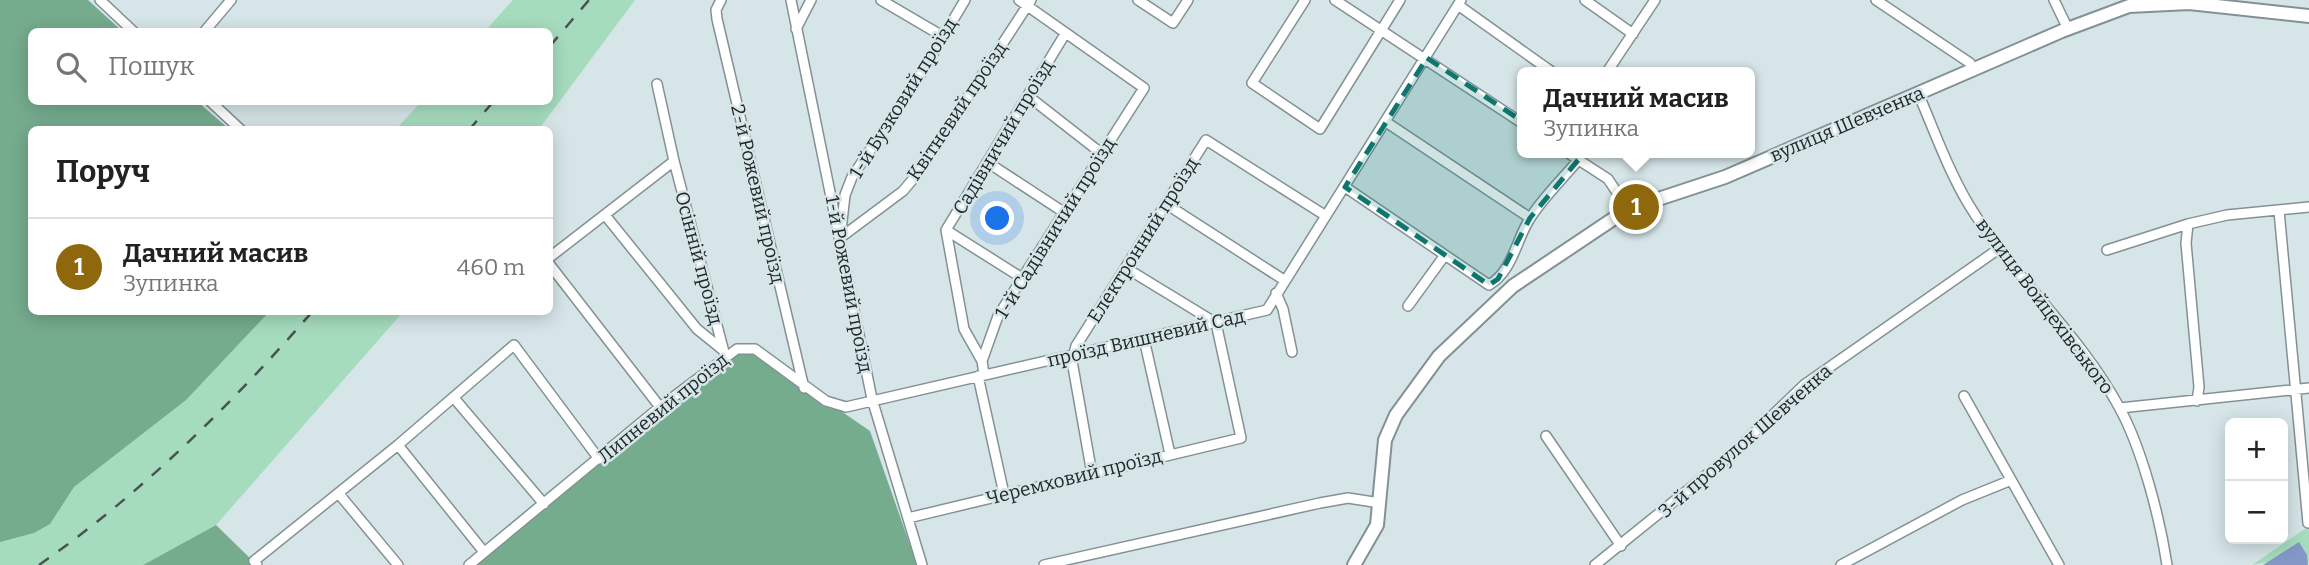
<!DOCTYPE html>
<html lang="uk">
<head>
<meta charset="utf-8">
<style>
  body { margin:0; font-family:Bitter,serif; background:#f2f2f2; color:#222 }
  .controls { position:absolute; right:21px; bottom:21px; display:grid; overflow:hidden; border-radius:10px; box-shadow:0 4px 18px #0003 }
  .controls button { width:63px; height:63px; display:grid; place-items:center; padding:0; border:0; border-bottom:2px solid #e0e0e0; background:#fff; color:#222; font:35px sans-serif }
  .you { position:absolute; left:998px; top:219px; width:24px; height:24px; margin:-18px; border:5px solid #fff; border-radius:50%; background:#1a73e8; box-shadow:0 0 0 10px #1a73e833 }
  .badge { display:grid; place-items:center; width:46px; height:46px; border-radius:50%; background:#8f670c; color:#fff; font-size:23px; font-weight:700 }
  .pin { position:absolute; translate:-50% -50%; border:4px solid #fff; box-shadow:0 2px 7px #0006 }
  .popup { position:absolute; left:1517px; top:67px; width:238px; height:91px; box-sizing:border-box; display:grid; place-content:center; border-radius:10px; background:#fff; filter:drop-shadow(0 2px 5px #0005); font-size:23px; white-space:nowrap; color:#767676 }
  .popup b { font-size:26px; color:#222 }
  .popup::after { content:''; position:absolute; left:50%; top:100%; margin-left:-14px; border:14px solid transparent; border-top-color:#fff }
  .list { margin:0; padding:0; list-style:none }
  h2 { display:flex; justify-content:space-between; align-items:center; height:91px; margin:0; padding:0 28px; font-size:30px }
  h2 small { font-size:23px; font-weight:400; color:#767676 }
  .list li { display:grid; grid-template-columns:46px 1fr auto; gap:21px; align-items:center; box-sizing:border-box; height:98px; padding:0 28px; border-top:2px solid #e0e0e0 }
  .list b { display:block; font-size:26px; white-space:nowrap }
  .list p { margin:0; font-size:23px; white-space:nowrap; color:#767676 }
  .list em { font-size:23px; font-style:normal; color:#767676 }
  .icon { flex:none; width:38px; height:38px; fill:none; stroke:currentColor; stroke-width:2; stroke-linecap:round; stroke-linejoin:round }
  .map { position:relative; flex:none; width:2309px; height:565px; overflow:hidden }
  .search { position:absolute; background:#fff; box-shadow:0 4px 18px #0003; left:28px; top:28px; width:525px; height:77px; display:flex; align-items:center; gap:18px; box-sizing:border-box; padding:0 24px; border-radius:10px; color:#767676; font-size:26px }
  .panel { position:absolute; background:#fff; box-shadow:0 4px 18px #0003; left:28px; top:126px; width:525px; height:189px; border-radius:10px }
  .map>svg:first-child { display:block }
  .green { fill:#a6dcbe }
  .forest { fill:#76ac8e }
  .water { fill:#8398c6 }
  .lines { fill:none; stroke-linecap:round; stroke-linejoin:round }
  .street-casing { stroke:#839194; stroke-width:12 }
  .secondary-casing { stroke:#839194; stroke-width:16 }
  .street { stroke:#fff; stroke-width:9 }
  .secondary { stroke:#fff; stroke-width:12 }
  .rail { stroke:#4a5253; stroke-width:2.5; stroke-dasharray:12 12; stroke-linecap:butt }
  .marked { fill:#0f766e; fill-opacity:0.2; stroke:#0f766e; stroke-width:5; stroke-dasharray:14 9; stroke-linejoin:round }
  .labels { text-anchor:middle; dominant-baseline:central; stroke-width:5; stroke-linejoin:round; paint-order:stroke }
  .street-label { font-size:19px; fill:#222829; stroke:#d6e5e8 }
</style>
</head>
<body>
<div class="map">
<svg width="2309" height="565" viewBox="0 0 2309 565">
  <rect width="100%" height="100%" fill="#d6e5e8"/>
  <!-- green -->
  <path class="green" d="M513 0H635L539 129H396L421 102H550V32L485 31Z
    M202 312H403L216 525 143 565H0V507Z
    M2309 526V565L2307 555 2252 565Z"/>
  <!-- forest -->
  <path class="forest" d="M0 0H88L122 31 32 32V102H198L229 129 32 130V312H269L186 400 74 487 50 524 34 533 0 542Z
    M748 347 870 431 917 565H469L725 356Z
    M216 525 257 565H143Z"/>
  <!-- water -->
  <path class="water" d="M2299 542 2307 555 2308 565H2263Z"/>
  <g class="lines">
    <!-- street casing -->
    <g class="street-casing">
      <path id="street" d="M100 0 134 32
        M721 0 716 10 717 19 804 388
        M791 0 872 399 922 565
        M881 0 944 37
        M1138 0 1173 23 1188 0
        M1305 0 1252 83 1320 129 1400 0
        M1335 0 1522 123
        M1585 0 1633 34
        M1876 0 1970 63 1973 70
        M2054 0 2068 29
        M1458 5 1552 72
        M796 29 811 0
        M204 32 231 0
        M1607 72 1655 0
        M657 84 674 161
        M1918 93C1934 130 1948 170 1969 205 2012 276 2079 333 2119 407 2142 448 2160 519 2167 565
        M1028 96 1101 153
        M211 102 241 130
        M1386 122 1530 218
        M1568 153 1608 179 1628 209
        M987 162 1065 213
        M1345 187 1489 285C1512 272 1516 241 1529 220 1542 198 1563 179 1579 159
        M1166 204 1284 280
        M2279 211 2308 523
        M605 215 697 329 723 350
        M2188 224 2186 243 2199 387 2197 401
        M841 230 845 195 852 177 919 77 965 0
        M946 230 1022 278
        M840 238 903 191 919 172 1031 0
        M2107 250 2188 224 2227 215 2309 207
        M550 257 674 161 725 356
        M550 265 660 407
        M1276 293 1283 309 1292 352
        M1408 306 1445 255
        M1144 339 1170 454
        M982 361 964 329 946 230 1065 34
        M984 374 982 361 998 316 1144 88 1019 0
        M978 376 1004 494
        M1964 396 2059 565
        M454 398 544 504
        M2120 408 2309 388
        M1546 436 1621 546
        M398 445 484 552
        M1092 474 1072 361 1076 346 1206 140 1326 216
        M339 494 398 565
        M908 518 1241 438 1216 323 1126 268
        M257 565 254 561 398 445 514 345 599 459
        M469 565 660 407 737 349H755L826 401 846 407 1267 310 1461 0
        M1044 565 1320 503 1348 498 1380 503
        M1595 565 1730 456 1804 385 2000 248
        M1841 565 1962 500 2009 481"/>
    </g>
    <!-- secondary casing -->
    <g class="secondary-casing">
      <path id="secondary" d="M1354 565 1377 525 1385 440 1396 415 1439 356 1513 286 1628 209 1725 177 2062 31 2129 6 2189 3 2309 16"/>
    </g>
    <!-- street -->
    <use href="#street" class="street"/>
    <!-- secondary -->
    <use href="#secondary" class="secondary"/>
    <!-- rail -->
    <path class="rail" d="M550 46 589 0
      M469 130 493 102
      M39 565C142 493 230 406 312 312"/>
  </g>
  <!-- marked area -->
  <path class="marked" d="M1427 58 1579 159 1530 218 1498 279 1489 285 1345 187Z"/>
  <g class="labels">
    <!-- street labels -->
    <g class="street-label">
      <text transform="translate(903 98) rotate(-58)">1-й Бузковий проїзд</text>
      <text transform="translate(957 111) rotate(-56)">Квітневий проїзд</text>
      <text transform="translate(1847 124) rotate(-23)">вулиця Шевченка</text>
      <text transform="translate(1003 137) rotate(-59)">Садівничий проїзд</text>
      <text transform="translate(758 194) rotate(77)">2-й Рожевий проїзд</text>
      <text transform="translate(1055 228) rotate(-58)">1-й Садівничий проїзд</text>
      <text transform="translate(1143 240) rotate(-58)">Електронний проїзд</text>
      <text transform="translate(699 258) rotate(75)">Осінній проїзд</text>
      <text transform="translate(849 284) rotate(79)">1-й Рожевий проїзд</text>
      <text transform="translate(2045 306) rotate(53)">вулиця Войцехівського</text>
      <text transform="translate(1146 338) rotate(-13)">проїзд Вишневий Сад</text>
      <text transform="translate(663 408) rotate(-39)">Липневий проїзд</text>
      <text transform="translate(1745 441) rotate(-41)">3-й провулок Шевченка</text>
      <text transform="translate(1074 477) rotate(-14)">Черемховий проїзд</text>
    </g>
  </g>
</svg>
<div class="controls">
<button>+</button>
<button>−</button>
</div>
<div class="you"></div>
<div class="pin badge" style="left:1636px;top:207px">1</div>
<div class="popup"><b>Дачний масив</b>Зупинка</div>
<div class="search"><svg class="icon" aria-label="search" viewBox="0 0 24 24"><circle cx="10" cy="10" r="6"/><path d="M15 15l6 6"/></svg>Пошук</div>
<section class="panel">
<h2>Поруч<small></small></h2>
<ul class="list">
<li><span class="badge">1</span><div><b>Дачний масив</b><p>Зупинка</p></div><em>460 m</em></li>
</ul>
</section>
</div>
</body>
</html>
